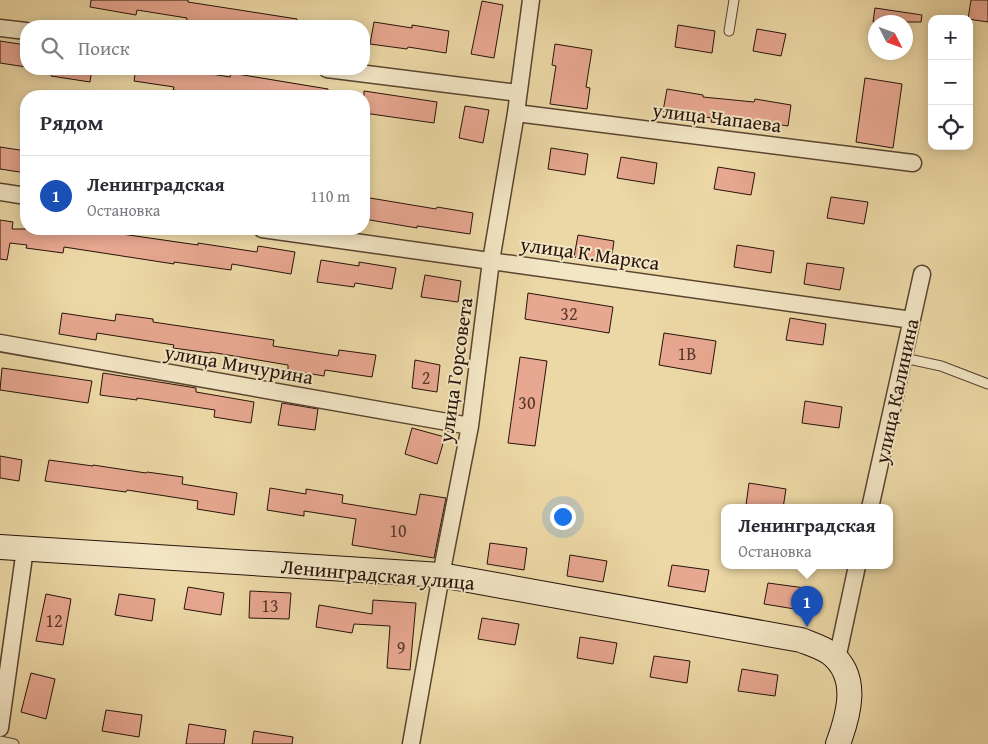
<!DOCTYPE html>
<html lang="ru">
<head>
<meta charset="utf-8">
<style>
  body { margin:0; font-family:"Gentium Book Plus",serif; background:#f7f7f7; color:#2b2b33 }
  .controls { position:absolute; right:15px; top:15px; display:grid; overflow:hidden; border-radius:10px; box-shadow:0 2px 12px #0003 }
  .controls button { width:45px; height:45px; display:grid; place-items:center; padding:0; border:0; border-bottom:1px solid #e1e1e2; background:#fff; color:#2b2b33; font:25px sans-serif }
  .compass { position:absolute; left:868px; top:15px; width:45px; height:45px; border-radius:50%; background:#fff; box-shadow:0 2px 12px #0003; rotate:132deg }
  .you { position:absolute; left:562px; top:516px; width:18px; height:18px; margin:-12px; border:4px solid #fff; border-radius:50%; background:#1a73e8; box-shadow:0 0 0 8px #1a73e833 }
  .badge { display:grid; place-items:center; width:32px; height:32px; border-radius:50%; background:#8f2418; color:#fff; font-size:16px; font-weight:700 }
  .pin { position:absolute; translate:-50% -41px; filter:drop-shadow(0 1px 2px #0008) }
  .pin::after { content:''; position:absolute; top:26px; width:18px; height:15px; background:inherit; clip-path:polygon(0 0,100% 0,50% 100%) }
  .popup { position:absolute; left:721px; top:504px; width:172px; height:65px; box-sizing:border-box; display:grid; place-content:center; border-radius:10px; background:#fff; filter:drop-shadow(0 1px 4px #0005); font-size:16px; white-space:nowrap; color:#7c7c81 }
  .popup b { font-size:19px; color:#2b2b33 }
  .popup::after { content:''; position:absolute; left:50%; top:100%; margin-left:-10px; border:10px solid transparent; border-top-color:#fff }
  .list { margin:0; padding:0; list-style:none }
  h2 { display:flex; justify-content:space-between; align-items:center; height:65px; margin:0; padding:0 20px; font-size:21px }
  h2 small { font-size:16px; font-weight:400; color:#7c7c81 }
  .list li { display:grid; grid-template-columns:32px 1fr auto; gap:15px; align-items:center; box-sizing:border-box; height:80px; padding:0 20px; border-top:1px solid #e1e1e2 }
  .list b { display:block; font-size:19px; white-space:nowrap }
  .list p { margin:0; font-size:16px; white-space:nowrap; color:#7c7c81 }
  .list em { font-size:16px; font-style:normal; color:#7c7c81 }
  .icon { flex:none; width:28px; height:28px; fill:none; stroke:currentColor; stroke-width:2; stroke-linecap:round; stroke-linejoin:round }
  .map { position:relative; flex:none; width:988px; height:744px; overflow:hidden }
  .search { position:absolute; background:#fff; box-shadow:0 2px 12px #0003; left:20px; top:20px; width:350px; height:55px; display:flex; align-items:center; gap:12px; box-sizing:border-box; padding:0 18px; border-radius:20px; color:#7c7c81; font-size:19px }
  .panel { position:absolute; background:#fff; box-shadow:0 2px 12px #0003; left:20px; top:90px; width:350px; height:145px; border-radius:20px }
  .map>svg:first-child { display:block }
  .building { fill:#e7a790; stroke:#271309 }
  .lines { fill:none; stroke-linecap:round; stroke-linejoin:round }
  .lane-casing { stroke:#584430; stroke-width:11 }
  .street-casing { stroke:#584430; stroke-width:19 }
  .secondary-casing { stroke:#271309; stroke-width:26 }
  .lane { stroke:#f3e6c5; stroke-width:9 }
  .street { stroke:#f3e6c5; stroke-width:16 }
  .secondary { stroke:#f3e6c5; stroke-width:24 }
  .labels { text-anchor:middle; dominant-baseline:central; stroke-width:4; stroke-linejoin:round; paint-order:stroke }
  .number-label { font-size:18px; fill:#57382b }
  .street-label { font-size:20px; fill:#271309; stroke:#f3e6c5 }
</style>
</head>
<body>
<div class="map">
<svg width="988" height="744" viewBox="0 0 988 744">
  <rect width="100%" height="100%" fill="#ecd8a6"/>
  <filter id="stains"><feTurbulence type="fractalNoise" baseFrequency=".004" numOctaves="4"/><feColorMatrix values="0 0 0 0 .2 0 0 0 0 .09 0 0 0 0 .02 0 0 0 .5 -.17"/></filter>
  <radialGradient id="worn" r=".72"><stop offset=".6" stop-color="#630" stop-opacity="0"/><stop offset="1" stop-color="#630" stop-opacity=".3"/></radialGradient>
  <!-- building -->
  <path class="building" d="M91 0H188V2L297 19 296 26H204L186 23 187 18 137 10 136 15 90 7Z
    M971 0H988V22L968 19Z
    M482 1 503 5 494 58 471 54Z
    M875 8 922 15 921 22H873Z
    M374 22 412 28V25L449 31 446 53 408 47 407 49 370 44Z
    M678 25 715 31 712 53 675 47Z
    M757 29 786 34 781 56 753 51Z
    M0 41 26 45V67L0 63Z
    M555 44 592 50 586 87 590 88 587 109 550 104 556 66 552 65Z
    M52 69H92L90 82 51 76Z
    M136 69H180L230 77 231 73 328 89 327 96H237L211 92 210 95 173 90 174 87 134 81Z
    M865 78 902 84 893 148 856 142Z
    M667 89 703 95V97L754 102 755 99 791 105 788 126 744 119 743 126 711 122 712 118 663 111Z
    M364 91 437 102 434 123 364 113Z
    M465 106 489 110 483 143 459 138Z
    M0 147 26 151V173L0 169Z
    M551 148 588 154 585 175 548 169Z
    M621 157 657 163 654 184 617 178Z
    M718 167 755 173 751 195 714 189Z
    M364 197 436 209 437 207 473 213 470 234 417 226V228L364 219Z
    M831 197 868 202 864 224 827 218Z
    M0 220 13 222 12 229H46L79 234 80 229H87L198 245V243L257 252 258 246 295 252 291 274 232 264 231 270 174 262V264L64 247 63 253 26 248 27 245 10 243 7 260 0 259Z
    M578 235 614 241 611 262 574 257Z
    M737 245 774 251 771 273 734 267Z
    M321 260 359 266V262L396 268 392 289 355 283 354 287 317 282Z
    M807 263 844 268 840 290 804 284Z
    M425 275 461 281 458 302 421 297Z
    M528 293 613 307 609 333 525 319Z
    M62 313 115 321 116 314 153 319V322L274 340 273 346 338 356 339 350 376 355 372 377 325 370 324 376 288 370V365L210 352V353L173 348 174 345 97 333 96 340 59 334Z
    M790 318 826 324 823 345 786 340Z
    M664 333 716 341 711 374 659 365Z
    M520 357 547 361 535 446 508 443Z
    M415 360 440 365 437 392 412 388Z
    M2 368 92 381 88 403 0 390Z
    M103 373 196 388V392L254 402 251 423 214 417 215 410 137 398V400L100 395Z
    M805 401 842 407 839 428 802 423Z
    M282 403 318 409 315 430 278 425Z
    M412 428 445 437 437 464 405 454Z
    M0 456 22 460 19 481 0 478Z
    M49 460 93 466V465L146 473 147 472 183 477 182 484 237 493 234 515 197 509 198 501 127 490 126 492 45 481Z
    M749 483 786 489 783 508H770L746 505Z
    M270 488 306 494V489L343 495 342 503 416 515 420 494 446 498 434 558 352 545 356 519 304 511V516L267 510Z
    M490 543 527 548 524 570 487 564Z
    M570 555 607 561 603 582 567 576Z
    M672 565 709 570 705 592 668 586Z
    M768 583 805 588 801 610 764 604Z
    M188 587 224 593 221 615 184 609Z
    M250 591 291 593 289 619 249 618Z
    M46 594 71 599 63 645 36 641Z
    M119 594 155 599 152 621 115 615Z
    M373 600 416 603 410 670 387 668 390 626 354 624 352 633 316 627 319 605 372 614Z
    M482 618 519 624 515 645 478 639Z
    M580 637 617 643 613 664 577 658Z
    M654 656 690 661 687 683 650 677Z
    M742 669 778 675 775 696 738 691Z
    M31 673 55 679 46 719 21 712Z
    M106 710 142 715 139 737 102 731Z
    M189 724 226 730 224 744H186Z
    M254 731 293 737 292 744H252Z"/>
  <g class="lines">
    <!-- lane casing -->
    <g class="lane-casing">
      <path id="lane" d="M729 31 734 0
        M904 358 941 366 988 384
        M0 741 14 744"/>
    </g>
    <!-- street casing -->
    <g class="street-casing">
      <path id="street" d="M0 28 26 31
        M327 69 518 93
        M516 113 913 163
        M0 192 26 196
        M262 229 912 320
        M0 343 470 426
        M870 508 922 274
        M837 659 857 566
        M0 728 25 549
        M411 744 441 575 470 426 491 261 516 113 531 0"/>
    </g>
    <!-- secondary casing -->
    <g class="secondary-casing">
      <path id="secondary" d="M0 547 441 575 801 640C811 644 821 647 830 653 860 676 849 714 838 744"/>
    </g>
    <!-- lane -->
    <use href="#lane" class="lane"/>
    <!-- street -->
    <use href="#street" class="street"/>
    <!-- secondary -->
    <use href="#secondary" class="secondary"/>
  </g>
  <g class="labels">
    <!-- number labels -->
    <g class="number-label">
      <text x="569" y="313">32</text>
      <text x="687" y="353">1В</text>
      <text x="426" y="377">2</text>
      <text x="527" y="402">30</text>
      <text x="398" y="530">10</text>
      <text x="270" y="605">13</text>
      <text x="54" y="620">12</text>
      <text x="401" y="647">9</text>
    </g>
    <!-- street labels -->
    <g class="street-label">
      <text transform="translate(717 117) rotate(7)">улица Чапаева</text>
      <text transform="translate(590 253) rotate(8)">улица К.Маркса</text>
      <text transform="translate(239 364) rotate(10)">улица Мичурина</text>
      <text transform="translate(455 370) rotate(-82)">улица Горсовета</text>
      <text transform="translate(896 391) rotate(-78)">улица Калинина</text>
      <text transform="translate(378 574) rotate(5)">Ленинградская улица</text>
    </g>
  </g>
  <rect width="100%" height="100%" filter="url(#stains)"/>
  <rect width="100%" height="100%" fill="url(#worn)"/>
</svg>
<div class="controls">
<button>+</button>
<button>−</button>
<button><svg class="icon" aria-label="locate" viewBox="0 0 24 24"><circle cx="12" cy="12" r="6"/><path d="M12 2v4M12 18v4M2 12h4M18 12h4"/></svg></button>
</div>
<svg class="compass" viewBox="-18 -18 36 36"><path d="M0-13l5 13h-10z" fill="#e53935"/><path d="M0 13l5-13h-10z" fill="#7c7c81"/></svg>
<div class="you"></div>
<div class="pin badge" style="left:807px;top:627px;background:#1a4fb4">1</div>
<div class="popup"><b>Ленинградская</b>Остановка</div>
<div class="search"><svg class="icon" aria-label="search" viewBox="0 0 24 24"><circle cx="10" cy="10" r="6"/><path d="M15 15l6 6"/></svg>Поиск</div>
<section class="panel">
<h2>Рядом<small></small></h2>
<ul class="list">
<li><span class="badge" style="background:#1a4fb4">1</span><div><b>Ленинградская</b><p>Остановка</p></div><em>110 m</em></li>
</ul>
</section>
</div>
</body>
</html>
